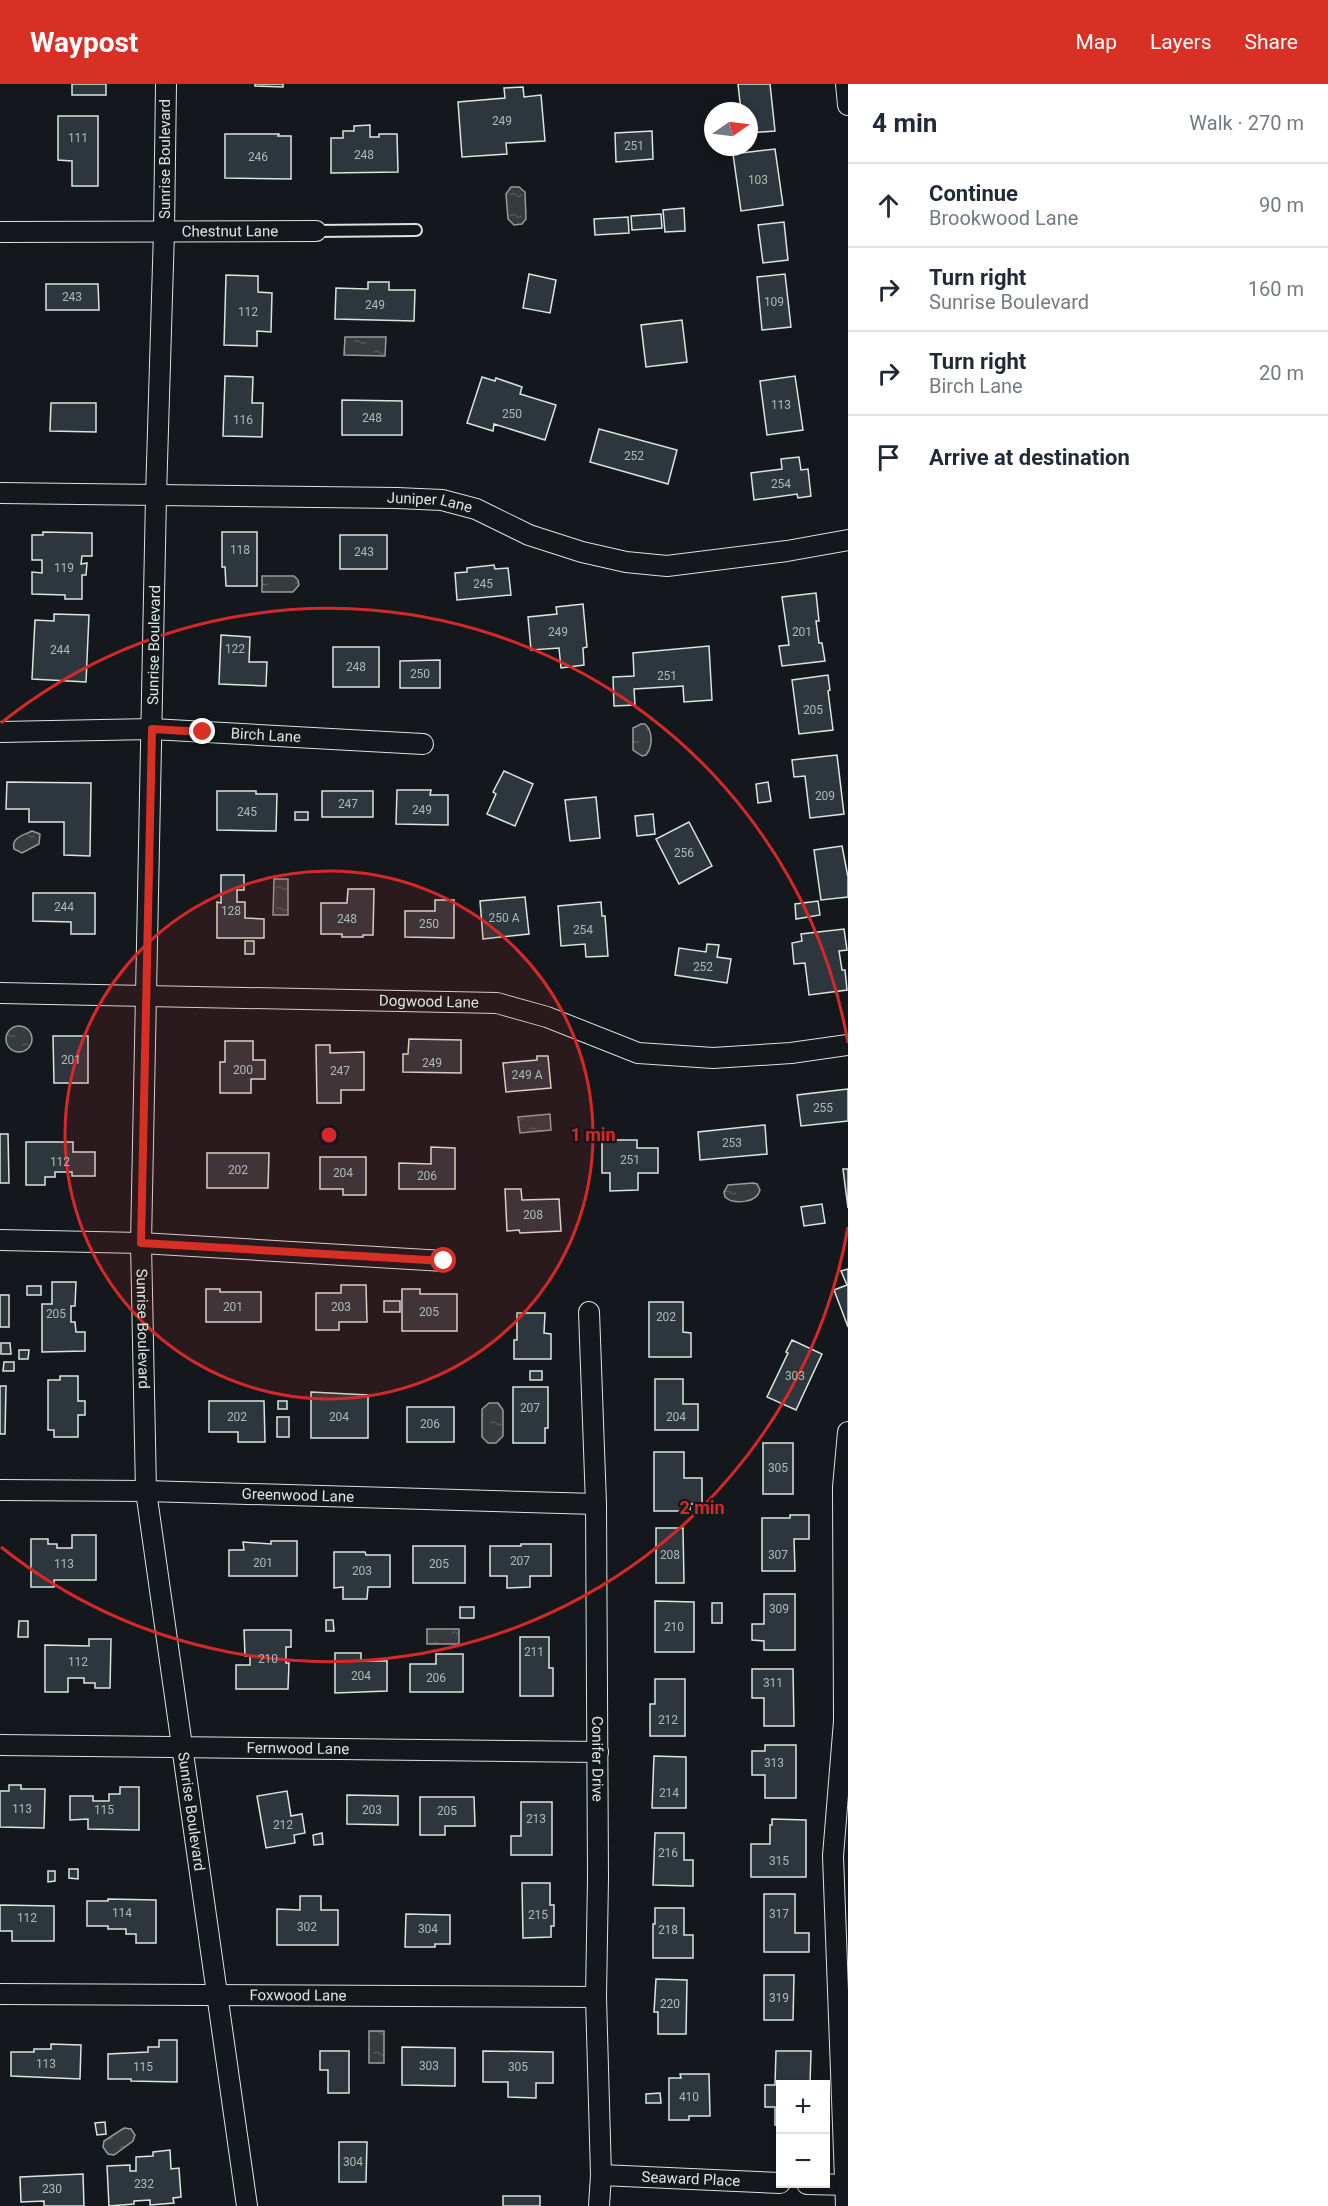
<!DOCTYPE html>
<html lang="en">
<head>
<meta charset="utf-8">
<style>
  body { margin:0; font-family:Roboto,sans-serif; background:#f6f6f7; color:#1f2937 }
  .controls { position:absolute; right:18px; bottom:18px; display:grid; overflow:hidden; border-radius:0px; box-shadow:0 3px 9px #0003 }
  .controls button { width:54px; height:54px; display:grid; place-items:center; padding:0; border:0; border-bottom:2px solid #e0e1e3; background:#fff; color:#1f2937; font:30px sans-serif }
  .compass { position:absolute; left:704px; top:18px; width:54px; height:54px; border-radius:50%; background:#fff; box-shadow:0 3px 9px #0003; rotate:76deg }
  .stop { position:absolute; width:18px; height:18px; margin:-14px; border:4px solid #d93025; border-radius:50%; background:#fff }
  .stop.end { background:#d93025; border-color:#fff; box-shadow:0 2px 6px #0008 }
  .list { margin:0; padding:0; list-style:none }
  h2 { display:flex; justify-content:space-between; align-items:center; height:78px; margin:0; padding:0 24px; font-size:26px }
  h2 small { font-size:20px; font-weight:400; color:#747a83 }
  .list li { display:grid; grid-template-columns:39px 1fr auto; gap:18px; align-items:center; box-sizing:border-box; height:84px; padding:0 24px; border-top:2px solid #e0e1e3 }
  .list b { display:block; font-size:22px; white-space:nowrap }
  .list p { margin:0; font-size:20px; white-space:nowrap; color:#747a83 }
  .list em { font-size:20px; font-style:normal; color:#747a83 }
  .icon { flex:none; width:33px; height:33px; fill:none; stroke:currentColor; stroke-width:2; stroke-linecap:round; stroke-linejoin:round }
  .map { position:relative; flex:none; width:848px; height:2122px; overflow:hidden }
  header { display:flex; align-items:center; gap:36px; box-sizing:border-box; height:84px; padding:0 30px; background:#d93025; color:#fff }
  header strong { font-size:28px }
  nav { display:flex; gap:33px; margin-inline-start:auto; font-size:21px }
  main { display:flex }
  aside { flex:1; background:#fff }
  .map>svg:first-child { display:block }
  .water { fill:url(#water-ripples); stroke:#939e99; stroke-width:1.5 }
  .building { fill:#2c363c; stroke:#d8e6dc; stroke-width:1.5 }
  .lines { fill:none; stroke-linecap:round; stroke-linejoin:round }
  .service-casing { stroke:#d8e6dc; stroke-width:14 }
  .minor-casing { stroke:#d8e6dc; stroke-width:22 }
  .service { stroke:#14181c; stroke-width:10 }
  .minor { stroke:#14181c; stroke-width:20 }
  .route { stroke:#d93025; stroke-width:8 }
  .ring { fill:none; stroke:#d62828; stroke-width:3 }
  .labels { text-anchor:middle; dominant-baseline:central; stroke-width:4.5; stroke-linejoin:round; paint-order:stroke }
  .number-label { font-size:12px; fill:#adbab4 }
  .street-label { font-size:15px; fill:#d8e6dc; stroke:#14181c }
  .centre { fill:#d62828; stroke:#14181c; stroke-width:3 }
  .ring-label { font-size:18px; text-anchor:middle; font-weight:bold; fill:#d62828; stroke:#14181c; stroke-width:4.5; stroke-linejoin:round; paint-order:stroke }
</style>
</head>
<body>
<header>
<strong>Waypost</strong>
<nav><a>Map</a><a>Layers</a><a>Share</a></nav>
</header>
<main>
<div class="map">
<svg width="848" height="2122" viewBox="0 0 848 2122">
  <defs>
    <pattern id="water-ripples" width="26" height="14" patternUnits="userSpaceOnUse" patternTransform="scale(1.5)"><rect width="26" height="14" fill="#363b3e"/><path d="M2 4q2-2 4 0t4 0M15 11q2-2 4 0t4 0" fill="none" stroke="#525759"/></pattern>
  </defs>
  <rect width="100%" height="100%" fill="#14181c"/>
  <!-- water -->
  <path class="water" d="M511 103H519L525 108 526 135 522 140 514 141 508 135 506 110Z
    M345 253H386L385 272 344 271Z
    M262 492H294L298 496 299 501 293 508H262Z
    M641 640H645C653 647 653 663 646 671L642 672 633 666V644Z
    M32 747 40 750 39 760 22 769 14 765C11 754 23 751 32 747Z
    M274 795H288V831H273Z
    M6 955a13 13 0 1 1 26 0a13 13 0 1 1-26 0Z
    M550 1030 551 1046 520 1049 518 1033Z
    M753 1099 757 1100 760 1106C757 1119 734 1121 725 1113L724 1108 728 1101Z
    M489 1319H498L503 1326V1352L496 1359H488L482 1353V1325Z
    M427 1545H459V1560H427Z
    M369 1947H384V1979H369Z
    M124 2044 131 2045 135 2051 133 2057 114 2071 108 2070 103 2063 104 2057Z"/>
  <!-- building -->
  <path class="building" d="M72 0H106V11H72Z
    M255 0H283V3L255 2Z
    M738 0H770L775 47 749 49V27H741Z
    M523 3 524 13 541 11 545 57 506 59 507 70 462 73 458 18 505 14 504 4Z
    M58 32H98V102H72V77L58 76Z
    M370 41V53H379V50H397L398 88 331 89V54H343V47H354V42Z
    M652 47 653 75 616 78 615 49Z
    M225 50H279L278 52H291V95L225 94Z
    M775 65 783 121 741 127 733 70Z
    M684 124 685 147 665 148 663 126Z
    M661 130 662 144 632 146 631 132Z
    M628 133 629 149 595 151 594 135Z
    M784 138 788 176 763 179 758 141Z
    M529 190 556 196 550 229 523 224Z
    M785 190 791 243 762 246 757 193Z
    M226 191 258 192V208L272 209 271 248 257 247V262L224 261Z
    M368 198H389V206H415L414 237 335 235 336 204 368 205Z
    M46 200H98L99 226H46Z
    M682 236 687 278 646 283 641 241Z
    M225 292 253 293 252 319H263L262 353 223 352Z
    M795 292 803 346 767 351 760 297Z
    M482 293 495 297 496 294 522 303 520 310 556 321 545 356 494 340 493 347 467 339Z
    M342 316 402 317V351H342Z
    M51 319H96V348L50 347Z
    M599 345 677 366 668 400 590 378Z
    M799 373 801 386 808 385 811 412 798 414 797 410 754 416 751 389 782 385 781 375Z
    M43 448 92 449V472H82L81 480 87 479 86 491H82V515H65V511L32 510V488L42 489V476H32V451H43Z
    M222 448H257V502H226L225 483H222Z
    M340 451H387V485H340Z
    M494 481 495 485 508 484 511 511 457 516 455 489 467 488V484Z
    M816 509 819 537H816L819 559H822L825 577 782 582 779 562 789 561 782 513Z
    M583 520 587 563 583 564 584 581 561 584 559 564 531 566 528 533 557 530 556 523Z
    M54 530 89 531 86 598 32 595 35 536 54 537Z
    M221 551 250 553 249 578H267L266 602 219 600Z
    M709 562 712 616 684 618 683 602 634 605 635 621 614 622 613 593 634 592 633 569Z
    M333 563H379V603H333Z
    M440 576V604H400V577Z
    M828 591 830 606 828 607 833 646 799 650 792 596Z
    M837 671 844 730 810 734 805 692 794 693 792 676Z
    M504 687 533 700 515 742 487 730 496 710 493 708Z
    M7 698 91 699 90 772 64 771V738H29V725H6Z
    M768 698 771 717 758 719 756 700Z
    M397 706H431L430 711H448V741L396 740Z
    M217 707H256V710H277L276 747 217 746Z
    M322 707H373V733H322Z
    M596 713 600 754 570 757 565 716Z
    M295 728H308V736H295Z
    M653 730 655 750 637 752 635 732Z
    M689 738 712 782 679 800 656 755Z
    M842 762 848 793V813L821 816 814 766Z
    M221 791H244V806H237V818H245V834L264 835V854H217V818L221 819Z
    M348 805H374L373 851H363V853H342V850H321V819H347Z
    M33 809H95V850H71V838L33 837Z
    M525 813 529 850 483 855 480 817Z
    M435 816H454V854L405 853V827H435Z
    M818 817 820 831 796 835 795 820Z
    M601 818 602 832H605L608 872 586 873 585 860 561 862 558 822Z
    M844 845 847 866 839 867 842 886H845L847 906 809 911 805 879 794 880 792 859 802 857 801 850Z
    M245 857H254V870H245Z
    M707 860 719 861 717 873 731 875 727 899 675 891 679 864 706 868Z
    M53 952H88V999H54Z
    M409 955 461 956V989L403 988V970H408Z
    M225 957H253V976H265V995H251V1009H220V978H225Z
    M316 961H330V969L364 968V1006H341V1019H317Z
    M537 972H548L551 1004 506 1008 503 979 537 976Z
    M848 1005V1037L801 1042 797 1011Z
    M765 1041 767 1070 700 1076 698 1048Z
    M0 1050H8L9 1099H0Z
    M602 1056H637V1064H658V1089H638V1106L610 1107V1089H602Z
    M26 1058H73V1068H95V1092H72V1088H55V1093H45V1101H26Z
    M431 1063 455 1064V1105H399V1079L431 1080Z
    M207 1069H269L268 1104H207Z
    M320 1073H366V1111H343V1105H320Z
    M843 1085H848V1124Z
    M505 1105H521L522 1116 559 1115 561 1147 520 1149 519 1146 507 1147Z
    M822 1120 825 1139 804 1142 801 1123Z
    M848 1185V1243L834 1206 847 1201 841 1187Z
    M52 1198H76L75 1222H71V1238H75L76 1248H85V1267L42 1268V1220H52Z
    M341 1201H366L367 1238H339V1246H316V1209H341Z
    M27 1202H41V1211H27Z
    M206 1205H220V1208H261V1238H206Z
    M402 1205H420V1210H457V1247H402Z
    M0 1211H9V1243H0Z
    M384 1217H400V1228H384Z
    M649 1218H683V1248L691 1249V1273H649Z
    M517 1229H545L544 1249 551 1250V1275H514V1256H517Z
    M792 1256 822 1270 796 1326 767 1313 788 1269 786 1268Z
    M1 1259H10L11 1270H1Z
    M19 1266H29L28 1275H19Z
    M4 1278H14V1287H3Z
    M530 1287H542V1296H530Z
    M60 1292H78V1317H85V1331H78V1353H54V1346H48V1296H60Z
    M655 1295H683V1320H698V1346H655Z
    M0 1302H6L5 1350H0Z
    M513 1303H548V1344H545V1359H513Z
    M311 1308 368 1311V1354H311Z
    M209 1317H264L265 1358H238V1348H209Z
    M278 1317H287V1325H278Z
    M407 1323H454V1358H407Z
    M277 1333H289V1353H277Z
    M763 1359H793V1410H763Z
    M654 1368H684V1394H702V1420H690V1427H654Z
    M790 1431H809V1455H794L795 1487H762V1434H790Z
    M656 1444H683L684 1499H656Z
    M72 1451H96V1496H54V1503H31V1455H48V1460H57V1464H72Z
    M271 1457H297V1492H229V1466H244L243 1458 271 1460Z
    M521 1460H551V1492H530V1503L507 1504V1492H490V1462H521Z
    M413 1462H465V1499H413Z
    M334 1468H365L366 1471H390V1503H368L367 1515H343V1503L334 1504Z
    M764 1510H795V1566H764V1557L752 1556V1540H764Z
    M655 1517 694 1518V1568H655Z
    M712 1519H722V1539H712Z
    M460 1523H474V1534H460Z
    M326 1536H333L334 1547H326Z
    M19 1537H28V1553H18Z
    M244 1546H291V1563H286V1579H289L288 1605H236V1581H250V1572H245Z
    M520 1553H549V1584H553V1612H520Z
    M89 1555H111L110 1604H95V1599H84V1594H68V1608H45V1561L89 1562Z
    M335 1569H361V1577H387V1607L335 1609Z
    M436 1570H463V1608H410V1580H436Z
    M752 1585H793L794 1642H764V1614H752Z
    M655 1595H685V1652H650V1620H655Z
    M765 1661H796V1714H765V1691H752V1667H765Z
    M654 1672 686 1673V1724H652Z
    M9 1701H21V1705H45L44 1744 0 1743V1707H9Z
    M120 1703H139V1746L88 1745V1735L70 1736V1712H93V1717H109V1710H120Z
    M287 1707 291 1732 302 1730 305 1749 294 1751 295 1759 266 1764 257 1712Z
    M347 1711 398 1712V1741L347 1740Z
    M420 1713H474L475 1742H445V1751H420Z
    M521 1718H552V1771H511V1752H521Z
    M772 1735 806 1736V1793H751V1760H770V1741H772Z
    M322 1749 323 1760 314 1761 313 1751Z
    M655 1749H684V1776H693V1802L653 1801Z
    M69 1785H78V1795L69 1794Z
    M48 1787H55V1797L48 1798Z
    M522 1799H550V1821H554V1842H551V1853L523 1854Z
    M764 1810H795V1849H809V1868H764Z
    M300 1812H321V1826H338V1861H277V1825L300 1826Z
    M108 1815 156 1816V1859H136V1850H126V1845H108V1842H87V1817H108Z
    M0 1821 54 1822V1857H12V1847H0Z
    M655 1824H684V1851H693V1874H653V1840H655Z
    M406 1830 450 1831V1860H435V1863H405Z
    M764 1891H794L793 1936H764Z
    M656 1895 687 1896 686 1950H658V1928H654Z
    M159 1956H177V1998L131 1997V1995H108V1970L148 1968V1963H159Z
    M51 1960 81 1961 80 1995 11 1992V1968H34V1965H51Z
    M402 1963 455 1964V2002L402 2001Z
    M320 1967H349V2009H328V1986H320Z
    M483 1967 553 1968V1999H536V2014L508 2013V1998H483Z
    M776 1967H811L810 2000H780V2041H775V2023H765V2001H775Z
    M680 1990H709L710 2032H689V2036H669V1994H681Z
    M660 2009 661 2019H646V2010Z
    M105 2038 106 2050 97 2051 95 2039Z
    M339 2058H367L366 2098H339Z
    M170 2066 171 2085 179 2084 181 2113 173 2114 174 2119 150 2121V2116L134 2117V2120L109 2122 107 2082 130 2081V2087H136V2073L153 2072V2068Z
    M83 2090 84 2122H44V2117L21 2118 20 2093Z
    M503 2112H540V2122H503Z"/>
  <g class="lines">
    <!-- service casing -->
    <g class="service-casing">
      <path id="service" d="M316 147 416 146"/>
    </g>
    <!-- minor casing -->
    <g class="minor-casing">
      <g id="minor">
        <path id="s1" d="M166 0 164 147 156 412 141 1159 146 1407 247 2122"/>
        <path d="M846 0 848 21"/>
        <path id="s2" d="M0 148 316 147"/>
        <path id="s3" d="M0 409 397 414 442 416 476 425 529 451 582 468 626 478 667 482 787 467 848 456"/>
        <path id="s4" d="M0 648 152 645 423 660"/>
        <path id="s5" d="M0 909 497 919 547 933 638 969 713 974 791 969 848 961"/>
        <path d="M0 1156 141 1159 444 1177"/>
        <path id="s6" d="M589 1228 596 1420 598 1794 596 1913 601 2091 599 2122"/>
        <path id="s7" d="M0 1406 146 1407 596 1420"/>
        <path id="s8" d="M0 1661 598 1668"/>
        <path id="s9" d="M0 1910 596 1913"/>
        <path id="s10" d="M601 2091 780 2099"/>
        <path d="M807 2100 848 2101"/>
        <path d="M846 2122 833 1772 844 1637 843 1403 848 1348"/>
      </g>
    </g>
    <!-- service -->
    <use href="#service" class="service"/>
    <!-- minor -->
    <use href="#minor" class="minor"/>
  </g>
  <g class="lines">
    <!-- route -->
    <path class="route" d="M203 648 152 645 141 1159 444 1177"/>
  </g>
  <!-- distance rings -->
  <circle cx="329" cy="1051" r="264" fill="#d62828" fill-opacity=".12"/>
  <g class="ring">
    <circle cx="329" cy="1051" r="264"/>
    <path d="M848 1143A527 527 0 0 1 1 1463M1 639A527 527 0 0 1 848 959"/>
  </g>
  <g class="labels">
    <!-- number labels -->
    <g class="number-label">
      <text x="502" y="37">249</text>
      <text x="78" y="54">111</text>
      <text x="634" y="62">251</text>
      <text x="364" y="71">248</text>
      <text x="258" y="73">246</text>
      <text x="758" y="96">103</text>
      <text x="72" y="213">243</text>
      <text x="774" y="218">109</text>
      <text x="375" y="221">249</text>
      <text x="248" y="228">112</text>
      <text x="781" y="321">113</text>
      <text x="512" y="330">250</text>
      <text x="372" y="334">248</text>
      <text x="243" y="336">116</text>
      <text x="634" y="372">252</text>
      <text x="781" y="400">254</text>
      <text x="240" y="466">118</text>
      <text x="364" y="468">243</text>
      <text x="64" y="484">119</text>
      <text x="483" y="500">245</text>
      <text x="558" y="548">249</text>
      <text x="802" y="548">201</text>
      <text x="235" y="565">122</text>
      <text x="60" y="566">244</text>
      <text x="356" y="583">248</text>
      <text x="420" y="590">250</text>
      <text x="667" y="592">251</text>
      <text x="813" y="626">205</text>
      <text x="825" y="712">209</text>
      <text x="348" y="720">247</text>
      <text x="422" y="726">249</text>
      <text x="247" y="728">245</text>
      <text x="684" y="769">256</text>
      <text x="64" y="823">244</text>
      <text x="231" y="827">128</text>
      <text x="504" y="834">250 A</text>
      <text x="347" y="835">248</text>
      <text x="429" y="840">250</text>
      <text x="583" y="846">254</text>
      <text x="703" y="883">252</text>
      <text x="71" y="976">201</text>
      <text x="432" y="979">249</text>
      <text x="243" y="986">200</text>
      <text x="340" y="987">247</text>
      <text x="527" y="991">249 A</text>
      <text x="823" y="1024">255</text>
      <text x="732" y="1059">253</text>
      <text x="630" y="1076">251</text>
      <text x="60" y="1078">112</text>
      <text x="238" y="1086">202</text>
      <text x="343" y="1089">204</text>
      <text x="427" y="1092">206</text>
      <text x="533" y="1131">208</text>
      <text x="233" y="1223">201</text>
      <text x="341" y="1223">203</text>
      <text x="429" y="1228">205</text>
      <text x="56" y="1230">205</text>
      <text x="666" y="1233">202</text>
      <text x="795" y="1292">303</text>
      <text x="530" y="1324">207</text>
      <text x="237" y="1333">202</text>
      <text x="339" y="1333">204</text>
      <text x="676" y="1333">204</text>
      <text x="430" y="1340">206</text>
      <text x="778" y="1384">305</text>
      <text x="670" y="1471">208</text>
      <text x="778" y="1471">307</text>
      <text x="520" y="1477">207</text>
      <text x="263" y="1479">201</text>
      <text x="64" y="1480">113</text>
      <text x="439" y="1480">205</text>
      <text x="362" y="1487">203</text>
      <text x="779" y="1525">309</text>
      <text x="674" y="1543">210</text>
      <text x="534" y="1568">211</text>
      <text x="268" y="1575">210</text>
      <text x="78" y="1578">112</text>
      <text x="361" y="1592">204</text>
      <text x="436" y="1594">206</text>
      <text x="773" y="1599">311</text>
      <text x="668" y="1636">212</text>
      <text x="774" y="1679">313</text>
      <text x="669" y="1709">214</text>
      <text x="22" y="1725">113</text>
      <text x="104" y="1726">115</text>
      <text x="372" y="1726">203</text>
      <text x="447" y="1727">205</text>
      <text x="536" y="1735">213</text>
      <text x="283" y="1741">212</text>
      <text x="668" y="1769">216</text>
      <text x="779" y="1777">315</text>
      <text x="122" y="1829">114</text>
      <text x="779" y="1830">317</text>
      <text x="538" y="1831">215</text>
      <text x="27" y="1834">112</text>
      <text x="307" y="1843">302</text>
      <text x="428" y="1845">304</text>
      <text x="668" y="1846">218</text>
      <text x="779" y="1914">319</text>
      <text x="670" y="1920">220</text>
      <text x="46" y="1980">113</text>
      <text x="429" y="1982">303</text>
      <text x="143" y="1983">115</text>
      <text x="518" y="1983">305</text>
      <text x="689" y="2013">410</text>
      <text x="353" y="2078">304</text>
      <text x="144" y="2100">232</text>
      <text x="52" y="2105">230</text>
    </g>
    <!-- street labels -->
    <g class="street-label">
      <text transform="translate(165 75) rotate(-90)">Sunrise Boulevard</text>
      <text stroke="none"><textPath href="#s2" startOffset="230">Chestnut Lane</textPath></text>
      <text stroke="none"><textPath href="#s3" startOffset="430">Juniper Lane</textPath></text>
      <text transform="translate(154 561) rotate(-89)">Sunrise Boulevard</text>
      <text stroke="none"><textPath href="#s4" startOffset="266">Birch Lane</textPath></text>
      <text stroke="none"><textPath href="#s5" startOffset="429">Dogwood Lane</textPath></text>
      <text stroke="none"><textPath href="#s1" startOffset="1245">Sunrise Boulevard</textPath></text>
      <text stroke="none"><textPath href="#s7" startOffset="298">Greenwood Lane</textPath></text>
      <text stroke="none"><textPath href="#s8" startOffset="298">Fernwood Lane</textPath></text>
      <text stroke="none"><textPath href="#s6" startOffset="447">Conifer Drive</textPath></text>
      <text stroke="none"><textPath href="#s1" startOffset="1731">Sunrise Boulevard</textPath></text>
      <text stroke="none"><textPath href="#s9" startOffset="298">Foxwood Lane</textPath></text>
      <text stroke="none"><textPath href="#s10" startOffset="90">Seaward Place</textPath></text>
    </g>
  </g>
  <circle cx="329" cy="1051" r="9" class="centre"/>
  <g class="ring-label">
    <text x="593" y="1057">1 min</text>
    <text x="702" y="1430">2 min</text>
  </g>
</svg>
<div class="controls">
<button>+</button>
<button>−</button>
</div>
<svg class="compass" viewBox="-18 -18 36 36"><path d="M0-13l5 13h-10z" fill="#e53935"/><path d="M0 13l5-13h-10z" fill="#747a83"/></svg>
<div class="stop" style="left:444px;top:1177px"></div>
<div class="stop end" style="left:203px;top:648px"></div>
</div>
<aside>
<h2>4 min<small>Walk · 270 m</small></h2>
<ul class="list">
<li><svg class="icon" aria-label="ahead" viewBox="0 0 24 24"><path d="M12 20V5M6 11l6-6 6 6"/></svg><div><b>Continue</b><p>Brookwood Lane</p></div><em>90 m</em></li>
<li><svg class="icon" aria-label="right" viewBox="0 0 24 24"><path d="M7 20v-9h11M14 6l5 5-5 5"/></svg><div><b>Turn right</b><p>Sunrise Boulevard</p></div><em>160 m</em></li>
<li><svg class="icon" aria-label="right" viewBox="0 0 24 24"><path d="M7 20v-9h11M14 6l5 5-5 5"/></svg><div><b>Turn right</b><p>Birch Lane</p></div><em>20 m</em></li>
<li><svg class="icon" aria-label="arrive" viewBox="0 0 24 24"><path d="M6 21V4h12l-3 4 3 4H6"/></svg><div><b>Arrive at destination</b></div></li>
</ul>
</aside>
</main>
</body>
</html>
